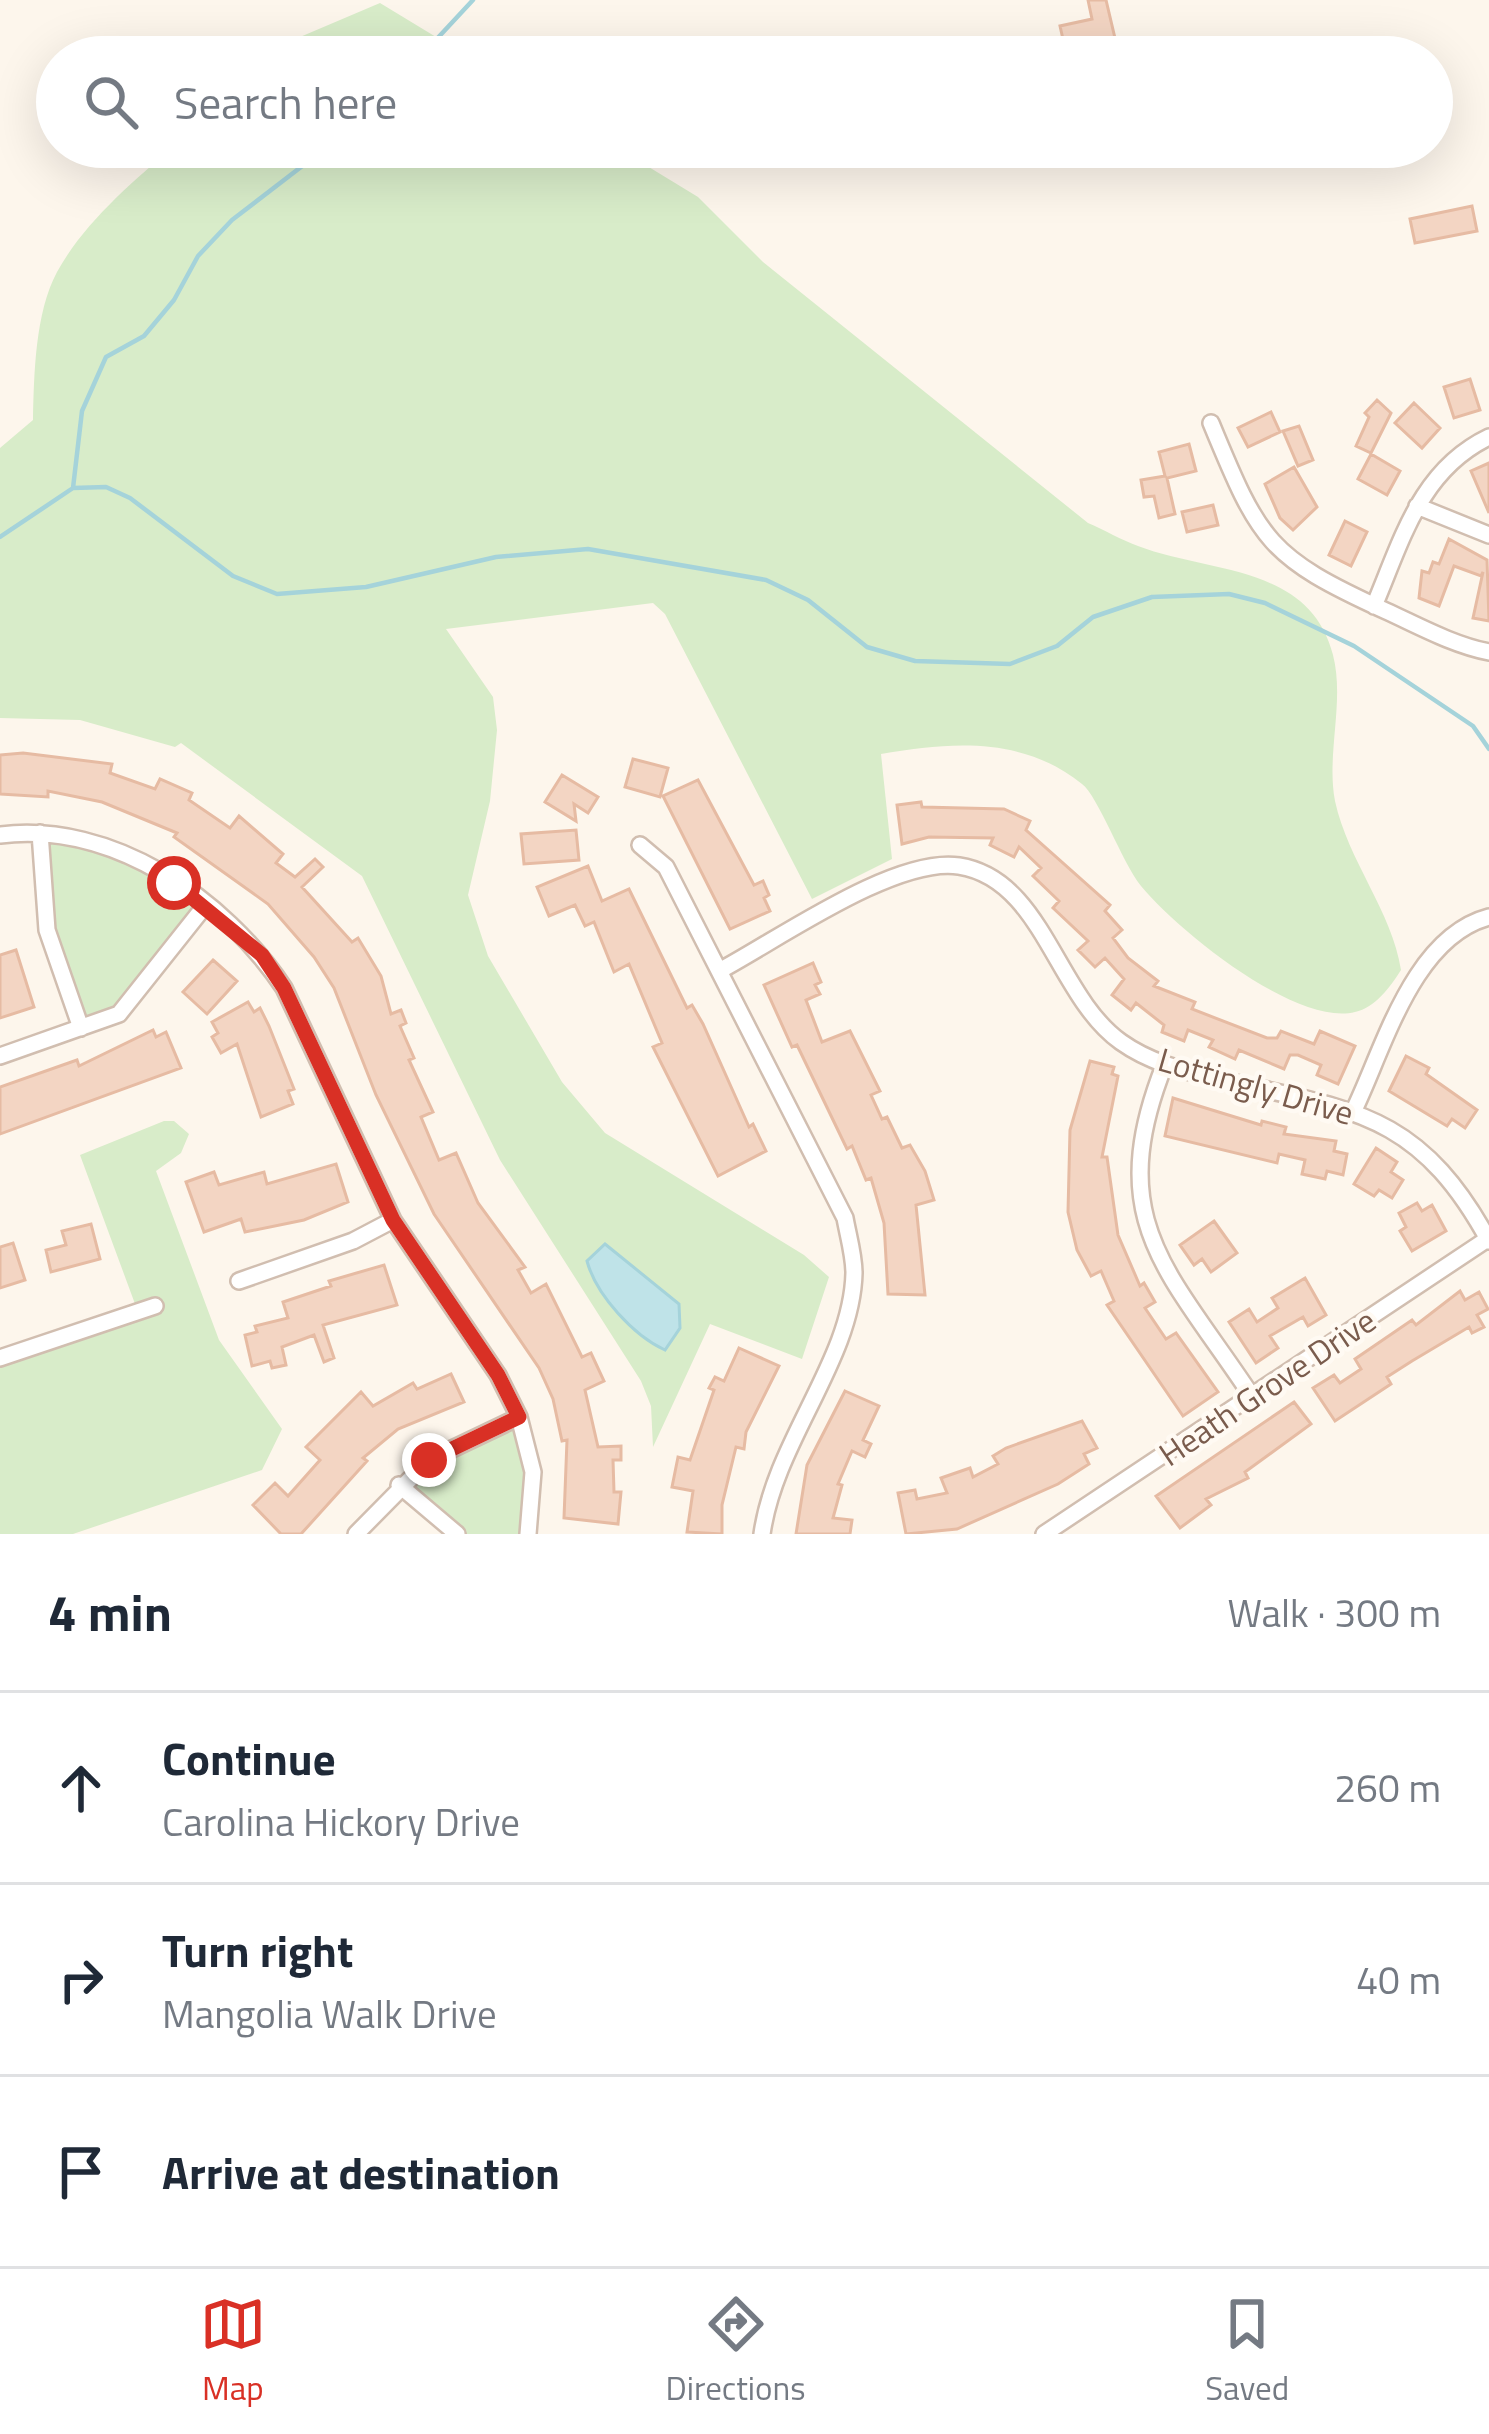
<!DOCTYPE html>
<html lang="en">
<head>
<meta charset="utf-8">
<style>
  body { margin:0; font-family:"Titillium Web",sans-serif; background:#f6f6f7; color:#1f2937 }
  .stop { position:absolute; width:36px; height:36px; margin:-27px; border:9px solid #d93025; border-radius:50%; background:#fff }
  .stop.end { background:#d93025; border-color:#fff; box-shadow:0 3px 12px #0008 }
  .list { margin:0; padding:0; list-style:none }
  h2 { display:flex; justify-content:space-between; align-items:center; height:156px; margin:0; padding:0 48px; font-size:51px }
  h2 small { font-size:39px; font-weight:400; color:#747a83 }
  .list li { display:grid; grid-template-columns:78px 1fr auto; gap:36px; align-items:center; box-sizing:border-box; height:192px; padding:0 48px; border-top:3px solid #e0e1e3 }
  .list b { display:block; font-size:45px; white-space:nowrap }
  .list p { margin:0; font-size:39px; white-space:nowrap; color:#747a83 }
  .list em { font-size:39px; font-style:normal; color:#747a83 }
  .icon { flex:none; width:66px; height:66px; fill:none; stroke:currentColor; stroke-width:2; stroke-linecap:round; stroke-linejoin:round }
  .map { position:relative; flex:none; width:1489px; height:1534px; overflow:hidden }
  .search { position:absolute; background:#fff; box-shadow:0 12px 48px #0002; left:36px; right:36px; top:36px; height:132px; display:flex; align-items:center; gap:30px; box-sizing:border-box; padding:0 42px; border-radius:66px; color:#747a83; font-size:45px }
  .sheet { height:732px; background:#fff }
  nav { display:flex; justify-content:space-around; align-items:center; box-sizing:border-box; height:168px; border-top:3px solid #e0e1e3; background:#fff; font-size:33px; color:#747a83 }
  nav a { display:grid; justify-items:center; gap:6px }
  nav .on { color:#d93025 }
  .map>svg:first-child { display:block }
  .green { fill:#d8ecc9; fill-rule:evenodd }
  .water { fill:#bfe3e8; stroke:#a5d3da; stroke-width:3 }
  .lines { fill:none; stroke-linecap:round; stroke-linejoin:round }
  .stream { stroke:#a5d3da; stroke-width:4.5 }
  .building { fill:#f3d5c3; stroke:#e6bba3; stroke-width:3 }
  .minor-casing { stroke:#d1beb0; stroke-width:20 }
  .minor { stroke:#fff; stroke-width:15 }
  .route { stroke:#d93025; stroke-width:15 }
  .labels { text-anchor:middle; dominant-baseline:central; stroke-width:9; stroke-linejoin:round; paint-order:stroke }
  .street-label { font-size:33px; fill:#7a5c4d; stroke:#fffaf3 }
</style>
</head>
<body>
<div class="map">
<svg width="1489" height="1534" viewBox="0 0 1489 1534">
  <rect width="100%" height="100%" fill="#fdf6ec"/>
  <!-- green -->
  <path class="green" d="M380 3 469 57H277L300 37Z
    M173 147H616L698 197 763 262 1088 523C1105 530 1121 540 1138 546 1208 573 1310 564 1333 655 1345 702 1326 754 1335 801 1348 861 1392 911 1401 970 1391 986 1375 1008 1355 1012 1296 1027 1176 929 1141 886 1122 862 1098 796 1082 784 1023 736 951 742 881 754L892 859 812 899 665 614 653 603 446 629 493 697 497 730 490 801 468 895 488 956 562 1082 605 1133 804 1255 829 1277 802 1359 710 1324 653 1447 651 1406 641 1381 500 1160 362 876 181 743 175 747 80 720 0 718V448L33 420C34 375 35 313 57 272 84 223 131 183 173 147ZM605 1245 665 1350 626 1319 588 1261Z
    M40 833 120 851 204 907 137 997 81 1028 57 964Z
    M164 1121H174L189 1134 181 1153 156 1171 219 1340 282 1429 262 1470 73 1534H0V1358L138 1312 80 1155Z
    M519 1417 526 1433 528 1534H457L399 1485Z"/>
  <!-- water -->
  <path class="water" d="M605 1244 679 1304 680 1328 665 1350C634 1336 596 1295 587 1261Z"/>
  <g class="lines">
    <!-- stream -->
    <path class="stream" d="M420 57 473 0
      M73 488 82 411 106 357 144 336 174 300 198 256 232 220 327 147
      M0 537 73 488 106 487 130 498 233 576 277 594 366 587 496 557 588 549 766 580 808 600 867 647 915 661 1010 664 1057 646 1093 617 1152 597 1229 594 1265 603 1354 646 1473 726 1489 749"/>
  </g>
  <!-- building -->
  <path class="building" d="M1088 0H1106L1118 51 1067 57 1060 26 1092 19Z
    M1472 206 1477 231 1415 243 1410 219Z
    M1470 379 1480 410 1454 418 1444 387Z
    M1377 400 1391 413 1371 453 1356 446 1369 417 1365 413Z
    M1414 403 1440 428 1422 448 1395 423Z
    M1271 412 1280 432 1248 447 1238 428Z
    M1299 426 1313 460 1298 466 1283 431Z
    M1189 444 1196 471 1167 478 1175 514 1159 518 1154 496 1144 497 1141 480 1165 476 1159 452Z
    M1371 454 1400 471 1387 495 1358 479Z
    M1489 463V513L1471 471Z
    M1294 467 1317 507 1293 530 1280 518 1265 484Z
    M1213 505 1218 525 1187 532 1182 512Z
    M1345 521 1367 532 1351 566 1329 555Z
    M1449 539 1487 560 1489 621 1473 618 1483 572 1481 576 1454 566 1439 606 1419 598 1422 571 1429 573 1433 562 1439 564Z
    M23 753 112 764 110 773 155 789 160 779 192 793 189 800 230 828 239 816 283 854 276 863 295 877 315 859 323 867 302 887 352 942 358 938 381 976 391 1014 401 1010 406 1023 400 1026 414 1058 409 1060 433 1112 421 1117 439 1160 456 1153 478 1203 525 1267 518 1270 531 1293 546 1284 582 1357 591 1353 604 1381 585 1390 598 1447 621 1446V1460H613L614 1492H621L618 1524 564 1518 567 1440 562 1441 553 1399 539 1368 434 1214 376 1095 334 988 314 957 268 904 174 837 177 833 102 802 48 791V797L0 794V755Z
    M633 759 668 768 660 797 625 787Z
    M562 775 598 797 588 813 574 804 576 821 545 802Z
    M698 780 754 885 763 881 769 895 764 898 770 911 730 929 663 796Z
    M921 802 922 807 1004 809 1030 821 1026 830 1110 905 1105 911 1122 930 1113 938 1128 958 1158 981 1154 986 1195 1002 1192 1009 1267 1038H1277L1281 1031 1314 1044 1320 1031 1355 1046 1338 1084 1317 1075 1321 1065 1298 1055H1290L1284 1069 1239 1050 1235 1059 1209 1047 1213 1040 1188 1030 1184 1041 1162 1032 1164 1025 1136 1003 1131 1010 1112 995 1124 979 1105 958 1095 967 1078 950 1088 941 1053 908 1059 901 1033 876 1041 868 1019 847 1014 857 990 845 993 838 929 837 902 844 897 805Z
    M576 830 579 860 524 864 521 834Z
    M588 866 602 901 629 889 687 1008 692 1005 703 1024 749 1127 753 1124 766 1151 718 1176 653 1047 662 1043 629 964 614 972 594 922 585 926 575 905 549 916 537 887Z
    M16 950 34 1007 0 1018V955Z
    M213 960 237 981 207 1014 183 992Z
    M813 963 821 982 815 985 820 994 806 1000 822 1042 850 1031 880 1091 871 1095 882 1119 887 1117 902 1148 910 1145 925 1171 934 1200 916 1205 925 1295 888 1294 884 1223 871 1178 866 1180 852 1146 847 1149 797 1045 792 1047 764 985Z
    M248 1002 254 1012 260 1008 269 1026 294 1089 288 1091 293 1104 261 1117 237 1044 221 1053 212 1037 218 1033 212 1022Z
    M153 1030 156 1037 166 1032 181 1068 0 1134V1087L77 1060 79 1066Z
    M1406 1056 1429 1068 1426 1074 1477 1110 1465 1128 1452 1119 1447 1126 1389 1091Z
    M1090 1061 1114 1067 1112 1074 1118 1076 1102 1157H1107L1118 1235 1140 1286 1144 1283 1155 1302 1145 1308 1166 1339 1176 1333 1218 1392 1183 1416 1107 1305 1114 1301 1101 1271 1091 1276 1077 1250 1068 1212 1070 1130Z
    M1173 1098 1261 1125 1262 1121 1286 1127 1284 1134 1336 1141 1334 1151 1347 1154 1343 1175 1327 1171 1325 1179 1302 1174 1305 1160 1279 1154 1277 1163 1165 1136Z
    M1376 1148 1397 1162 1391 1172 1403 1180 1392 1198 1379 1190 1374 1196 1354 1184Z
    M336 1164 348 1202 304 1220 245 1232 241 1219 204 1232 186 1182 214 1172 219 1185 264 1172 267 1184Z
    M1417 1203 1422 1211 1432 1205 1446 1231 1412 1251 1400 1231 1406 1227 1399 1213Z
    M1214 1221 1237 1253 1211 1272 1202 1259 1194 1265 1180 1245Z
    M91 1224 100 1259 51 1272 46 1250 66 1245 62 1231Z
    M13 1243 25 1280 0 1288V1247Z
    M384 1265 397 1305 323 1325 334 1358 324 1362 314 1335 282 1347 286 1365 272 1368 270 1361 252 1366 245 1335 257 1332 255 1326 288 1318 283 1302 331 1286 329 1281Z
    M1305 1278 1326 1315 1308 1326 1303 1317 1270 1336 1278 1348 1256 1363 1229 1322 1249 1309 1257 1322 1278 1308 1272 1298Z
    M1460 1291 1465 1300 1479 1292 1488 1309 1477 1315 1484 1327 1472 1333 1469 1327 1412 1361 1387 1377 1391 1384 1335 1421 1313 1388 1334 1375 1340 1383 1361 1369 1355 1359 1412 1320 1416 1325Z
    M739 1348 779 1366 746 1432 744 1449 736 1447 722 1505V1534L687 1532 693 1491 672 1487 678 1457 690 1460 714 1390 709 1388 715 1377 724 1381Z
    M451 1374 464 1402 398 1429 363 1458 367 1461 301 1534H281L253 1505 275 1483 288 1496 320 1460 306 1447 361 1392 373 1406 413 1383 417 1389Z
    M845 1391 879 1406 863 1440 871 1444 865 1457 852 1451 838 1484 842 1485 833 1518 852 1520 850 1534H796L807 1465Z
    M1294 1402 1311 1424 1245 1472 1248 1478 1206 1499 1211 1505 1180 1528 1156 1496Z
    M1082 1421 1097 1448 1084 1454 1089 1464 1058 1484 957 1529 906 1534 898 1493 915 1490 917 1499 947 1493 941 1478 970 1468 973 1477 998 1464 993 1456 1006 1448Z"/>
  <g class="lines">
    <!-- minor casing -->
    <g class="minor-casing">
      <path id="minor" d="M1211 423C1260 542 1268 557 1386 611 1419 626 1453 645 1489 652
        M1417 506 1489 535
        M1374 606C1402 540 1420 470 1489 437
        M40 833 47 930 81 1028
        M0 835C112 821 224 898 284 988L393 1220 498 1375 519 1417 533 1472 528 1534
        M640 845 666 867 845 1218C848 1235 854 1255 854 1273 852 1360 775 1441 762 1534
        M719 971C776 941 895 856 959 866 1043 879 1056 996 1121 1042 1152 1064 1186 1071 1222 1080 1354 1110 1419 1113 1489 1241
        M0 1056 119 1014 204 907
        M1164 1066C1103 1221 1168 1270 1251 1395
        M1354 1110C1384 1048 1413 937 1489 917
        M239 1281 353 1241 393 1220
        M0 1358 155 1306
        M399 1485 457 1534
        M356 1534 429 1460 519 1417
        M1044 1534 1489 1238"/>
    </g>
    <!-- minor -->
    <use href="#minor" class="minor"/>
  </g>
  <g class="lines">
    <!-- route -->
    <path class="route" d="M174 883 262 955 284 988 393 1220 498 1375 519 1417 429 1460"/>
  </g>
  <g class="labels">
    <!-- street labels -->
    <g class="street-label">
      <text transform="translate(1256 1086) rotate(16)">Lottingly Drive</text>
      <text transform="translate(1267 1387) rotate(-34)">Heath Grove Drive</text>
    </g>
  </g>
</svg>
<div class="stop" style="left:174px;top:883px"></div>
<div class="stop end" style="left:429px;top:1460px"></div>
<div class="search"><svg class="icon" aria-label="search" viewBox="0 0 24 24"><circle cx="10" cy="10" r="6"/><path d="M15 15l6 6"/></svg>Search here</div>
</div>
<section class="sheet">
<h2>4 min<small>Walk · 300 m</small></h2>
<ul class="list">
<li><svg class="icon" aria-label="ahead" viewBox="0 0 24 24"><path d="M12 20V5M6 11l6-6 6 6"/></svg><div><b>Continue</b><p>Carolina Hickory Drive</p></div><em>260 m</em></li>
<li><svg class="icon" aria-label="right" viewBox="0 0 24 24"><path d="M7 20v-9h11M14 6l5 5-5 5"/></svg><div><b>Turn right</b><p>Mangolia Walk Drive</p></div><em>40 m</em></li>
<li><svg class="icon" aria-label="arrive" viewBox="0 0 24 24"><path d="M6 21V4h12l-3 4 3 4H6"/></svg><div><b>Arrive at destination</b></div></li>
</ul>
</section>
<nav>
<a class="on"><svg class="icon" aria-label="map" viewBox="0 0 24 24"><path d="M3 6l6-2 6 2 6-2v14l-6 2-6-2-6 2zM9 4v14M15 6v14"/></svg>Map</a>
<a><svg class="icon" aria-label="directions" viewBox="0 0 24 24"><path d="M12 3l9 9-9 9-9-9zM9 14v-3h6M13 9l2 2-2 2"/></svg>Directions</a>
<a><svg class="icon" aria-label="saved" viewBox="0 0 24 24"><path d="M7 4h10v16l-5-4-5 4z"/></svg>Saved</a>
</nav>
</body>
</html>
